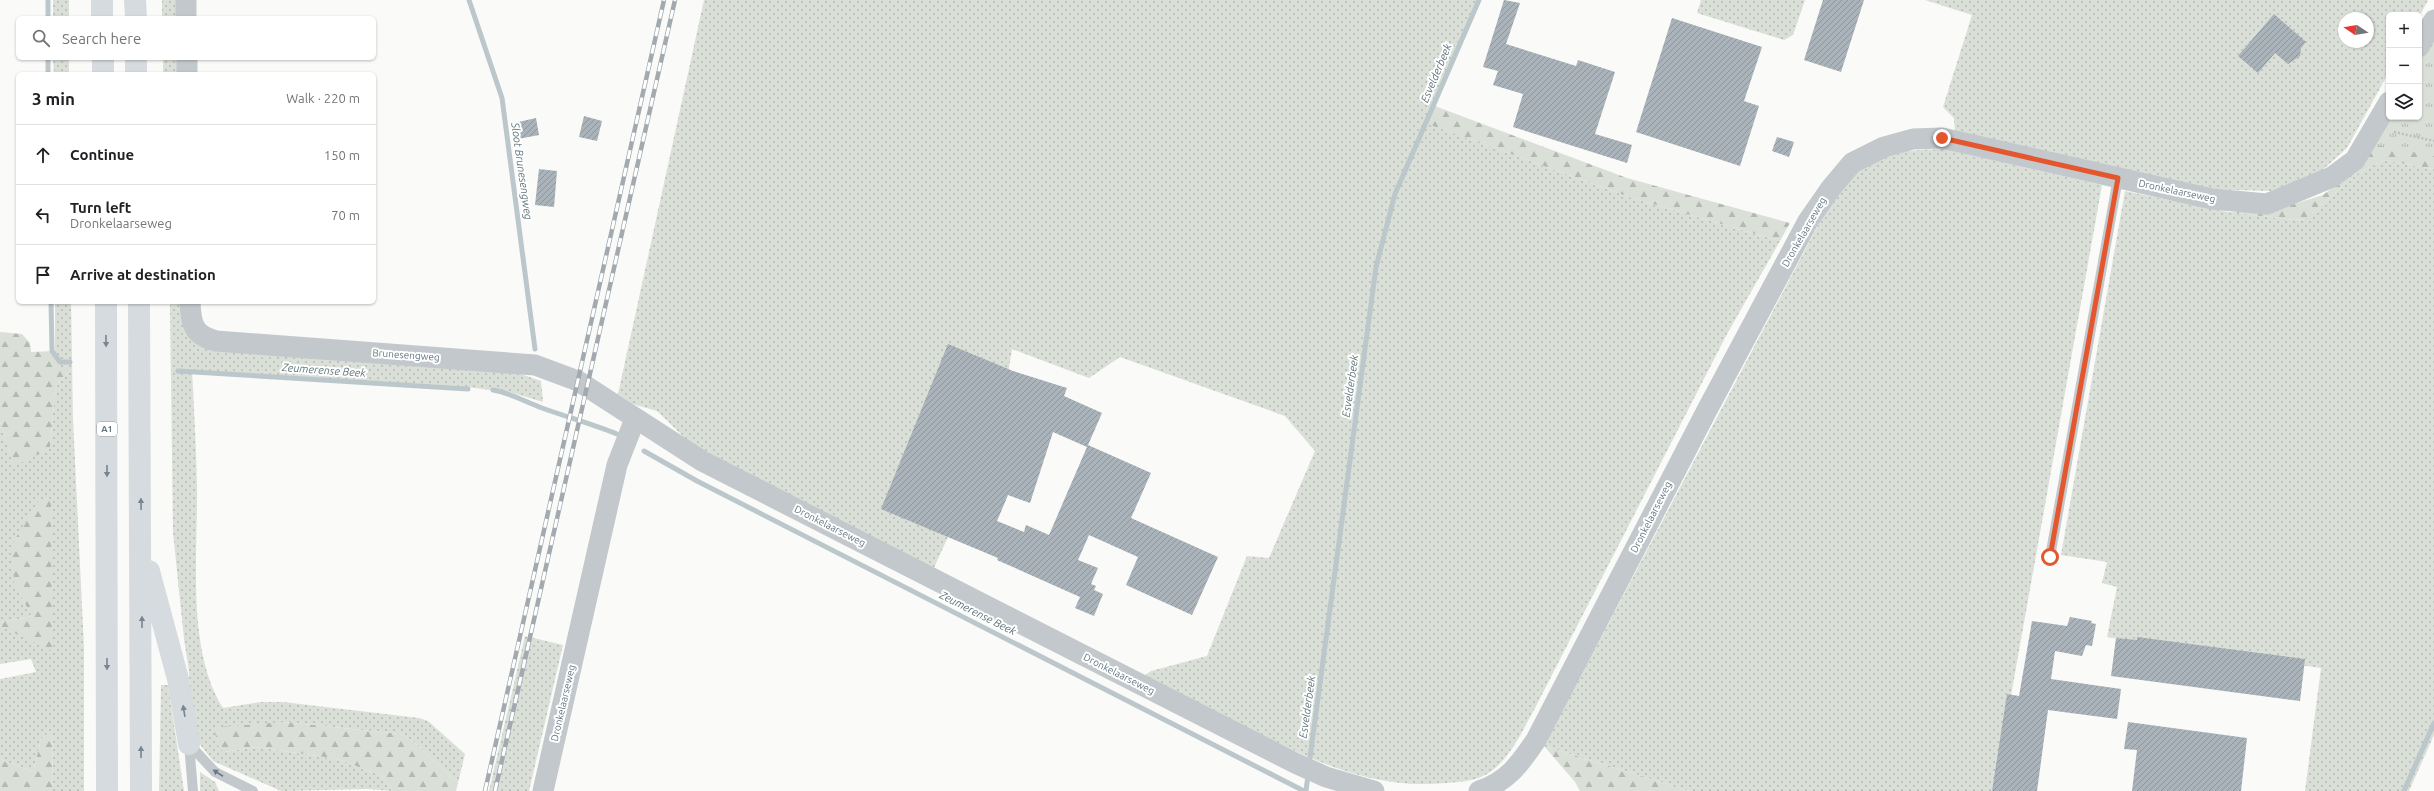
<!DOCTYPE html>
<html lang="en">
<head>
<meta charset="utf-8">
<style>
  body { margin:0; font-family:Ubuntu,sans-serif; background:#f6f6f6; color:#202124 }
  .controls { position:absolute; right:12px; top:12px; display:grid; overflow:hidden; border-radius:6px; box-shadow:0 1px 3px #0004 }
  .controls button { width:36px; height:36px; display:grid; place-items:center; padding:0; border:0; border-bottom:1px solid #e0e0e0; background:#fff; color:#202124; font:20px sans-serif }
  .compass { position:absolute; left:2338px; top:12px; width:36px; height:36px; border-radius:50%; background:#fff; box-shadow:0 1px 3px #0004; rotate:282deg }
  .stop { position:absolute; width:12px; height:12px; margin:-9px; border:3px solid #e4572e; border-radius:50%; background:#fff }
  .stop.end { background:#e4572e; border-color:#fff; box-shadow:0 1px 4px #0008 }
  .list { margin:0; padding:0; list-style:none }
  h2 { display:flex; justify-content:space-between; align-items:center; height:52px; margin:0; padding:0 16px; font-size:17px }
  h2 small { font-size:13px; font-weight:400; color:#757577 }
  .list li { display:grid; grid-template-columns:26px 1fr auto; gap:12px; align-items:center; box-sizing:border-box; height:60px; padding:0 16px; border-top:1px solid #e0e0e0 }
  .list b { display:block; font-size:15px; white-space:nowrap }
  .list p { margin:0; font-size:13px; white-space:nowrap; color:#757577 }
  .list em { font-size:13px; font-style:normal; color:#757577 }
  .icon { flex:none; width:22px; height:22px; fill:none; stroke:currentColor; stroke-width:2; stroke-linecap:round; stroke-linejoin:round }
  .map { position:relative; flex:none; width:2434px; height:791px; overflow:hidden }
  .search { position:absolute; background:#fff; box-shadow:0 1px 3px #0004; left:16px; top:16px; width:360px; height:44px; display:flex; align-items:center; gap:10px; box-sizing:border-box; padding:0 14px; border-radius:6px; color:#757577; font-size:15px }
  .panel { position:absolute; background:#fff; box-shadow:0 1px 3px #0004; left:16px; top:72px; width:360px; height:232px; border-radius:6px }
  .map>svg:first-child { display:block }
  .grass { fill:url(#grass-dots); fill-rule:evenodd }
  .forest { fill:url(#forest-firs) }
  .park { fill:url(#park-tufts) }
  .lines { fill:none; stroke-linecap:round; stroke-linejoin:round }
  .stream { stroke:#bbc7cb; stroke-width:5 }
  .building { fill:url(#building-hatch); fill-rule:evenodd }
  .path { stroke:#bbbfc2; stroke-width:2.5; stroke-dasharray:2 2; stroke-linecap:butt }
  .service { stroke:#c3c8cc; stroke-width:10 }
  .minor { stroke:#c3c8cc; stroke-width:21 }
  .motorway { stroke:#d6dbdf; stroke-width:22 }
  .rail-casing { stroke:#a2aab0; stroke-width:4.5 }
  .rail { stroke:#fff; stroke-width:3; stroke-dasharray:9; stroke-linecap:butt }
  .oneway { fill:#768591 }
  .oneway2 { fill:#6a7a87 }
  .route { stroke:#e4572e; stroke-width:5 }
  .labels { text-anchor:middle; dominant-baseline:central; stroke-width:4; stroke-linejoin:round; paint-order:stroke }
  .shield { fill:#fff; stroke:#939fa8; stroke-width:1 }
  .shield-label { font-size:9px; font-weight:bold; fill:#657683 }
  .street-label { font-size:10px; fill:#657683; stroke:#fff }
  .water-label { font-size:11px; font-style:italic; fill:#60757c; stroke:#fff }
</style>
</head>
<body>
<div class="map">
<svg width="2434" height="791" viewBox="0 0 2434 791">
  <defs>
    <pattern id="grass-dots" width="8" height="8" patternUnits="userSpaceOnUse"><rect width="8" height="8" fill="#dadfd7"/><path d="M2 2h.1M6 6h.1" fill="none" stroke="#b4b9b4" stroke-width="1.8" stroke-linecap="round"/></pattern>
    <pattern id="forest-firs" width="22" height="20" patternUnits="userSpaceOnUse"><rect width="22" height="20" fill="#dadfd7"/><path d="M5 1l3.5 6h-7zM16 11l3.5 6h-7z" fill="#b4b9b4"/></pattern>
    <pattern id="park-tufts" width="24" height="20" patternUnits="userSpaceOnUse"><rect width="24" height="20" fill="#dadfd7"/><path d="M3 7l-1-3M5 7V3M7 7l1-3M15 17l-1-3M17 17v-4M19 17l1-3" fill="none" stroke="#b4b9b4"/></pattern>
    <pattern id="building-hatch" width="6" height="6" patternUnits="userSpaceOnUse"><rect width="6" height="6" fill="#aab3b9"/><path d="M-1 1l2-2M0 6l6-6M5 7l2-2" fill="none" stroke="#8e969c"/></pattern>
  </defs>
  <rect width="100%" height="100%" fill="#fafaf8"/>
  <!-- grass -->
  <path class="grass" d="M53 0H69V18H53Z
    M162 0H179L180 18H162Z
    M704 0H1477L1426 123 1632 198 1780 241 1727 334 1535 708C1522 731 1510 760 1487 774 1476 781 1459 782 1446 783 1372 790 1314 761 1250 729 1215 712 1179 694 1144 676L1151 671 1207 656 1247 556 1269 558 1315 451 1285 416 1120 357 1089 378 1012 349 1000 422 933 570 725 464 688 441 657 411 633 404 618 394Z
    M1701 0H1805L1793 35 1784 40 1697 13Z
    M1925 0H2428L2419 17V15H2389V72L2347 148 2317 175 2272 191 2198 189 1955 132 1954 118 1943 107 1972 15ZM2344 18H2368V42H2344Z
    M53 58H69V74H54Z
    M163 58H180L181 74H163Z
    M1944 149 2102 185 1994 791H1690L1544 746 1824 214C1833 202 1842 185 1853 174 1878 150 1912 150 1944 149Z
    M2383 160 2434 169V735L2409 791H2305L2321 668 2107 637 2117 587 2102 583 2107 562 2061 555 2125 191 2228 212 2294 220 2305 219 2357 174Z
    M55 302H71L73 420 84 648V791H53L52 730 41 739 33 772 0 759V679L36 672 31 659 0 664V626L52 650 14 584 32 616 0 623V421L14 465 50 448 55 391 58 383 72 369H55Z
    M170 302H185L192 339 518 373 541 381 543 402 513 393 459 386 192 370C194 408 196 447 197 485 198 553 186 650 223 708L261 702H283L419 718 428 721 465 754 458 783 413 741 401 734 284 722 224 752 256 747 338 759 380 775 393 791 367 789 281 791 213 761 198 742 190 710 189 671 184 639 173 532Z
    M525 636 563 645 529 791H489Z
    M161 685H168L184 791H159Z
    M200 772 215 782 219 791H200Z"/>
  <!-- forest -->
  <path class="forest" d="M1432 105 1627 178 1790 223 1780 241 1632 198 1425 123Z
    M2372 141 2434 153V169L2383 160 2357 174 2305 219 2294 220 2228 212H2268L2323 195 2345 178Z
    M0 332 22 334 30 343 31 352 55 351V369H72L58 383 55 391 50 448 14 466 0 421Z
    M51 499 52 651 0 626V623L32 616 14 584 12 544 39 500Z
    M284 722 401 734 413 741 458 783 456 791H393L380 775 338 759 256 747 224 752 219 748 214 730 219 727Z
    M52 730 53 791H0V759L33 772 41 739Z
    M1544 746 1690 791H1580L1575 782Z"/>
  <!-- park -->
  <path class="park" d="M2434 30V156L2371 144 2389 117H2419V56Z"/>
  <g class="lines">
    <!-- stream -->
    <path class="stream" d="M48 0V18
      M469 0 502 98 535 349
      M48 58V74
      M51 302 52 351 60 362H70
      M178 371 468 389
      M493 390C511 393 525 402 542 408 567 417 592 424 617 434
      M644 451 697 481 1304 791
      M1309 765 1376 267 1395 194 1479 0
      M1306 791 1308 775
      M2404 791 2434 723"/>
  </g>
  <!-- building -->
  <path class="building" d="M1504 0 1520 3 1506 44 1576 66 1578 60 1615 72 1595 134 1632 145 1627 163 1513 127 1523 94 1493 85 1498 71 1483 67Z
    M1823 0H1864L1841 72 1804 60Z
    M2274 14 2306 42 2301 48 2300 56 2288 64 2275 53 2258 73 2238 56Z
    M1672 18 1762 47 1744 101 1759 106 1740 166 1636 132Z
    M584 116 602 121 597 141 579 137Z
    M536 118 539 135 518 139 514 123Z
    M1777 137 1794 142 1789 157 1772 151Z
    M539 169 557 171 554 207 535 205Z
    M948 344 1013 371 1067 388 1064 396 1102 413 1088 445 1151 473 1131 518 1218 557 1192 615 1126 585 1138 557 1089 535 1078 560 1098 568 1091 584 1096 586 1094 590 1103 594 1094 616 1075 608 1080 597 997 560 998 558 881 509ZM1053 432 1087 447 1049 535 1026 525 1024 532 997 521 1008 495 1030 503Z
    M2070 617 2092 621 2091 623 2096 624 2092 646 2086 645 2082 656 2055 651 2051 679 2121 689 2117 719 2048 710 2037 791H1992L2007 694 2019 696 2032 621 2067 626Z
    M2137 637 2305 659 2300 701 2111 676 2116 638 2137 640Z
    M2128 722 2247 738 2241 791H2132L2137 750 2124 749Z"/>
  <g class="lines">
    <!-- path -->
    <path class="path" d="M2394 132 2434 141"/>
    <!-- service -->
    <path class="service" d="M2050 557 2118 178
      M189 744 215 772 253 791
      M189 744 193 791"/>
    <!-- minor -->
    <path class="minor" d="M186 0V18
      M2419 47 2434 20
      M187 58V74
      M190 302C191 324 193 335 216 341L535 365 578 381 702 461 1295 763 1326 777 1374 791
      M543 791 617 465 635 419
      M1479 791C1507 782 1520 764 1536 740L1706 412 1808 221 1831 188 1852 163 1884 147 1913 139 1942 138 2212 199 2267 204 2332 177 2355 160 2389 102"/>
    <!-- motorway -->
    <path class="motorway" d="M102 0V18
      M135 0 136 18
      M103 58V74
      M136 58V74
      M106 302 107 791
      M139 302 141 791
      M149 571 178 679 189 744"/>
    <!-- rail casing -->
    <g class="rail-casing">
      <path id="rail" d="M485 791 664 0
        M495 791 675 0"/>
    </g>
    <!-- rail -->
    <use href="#rail" class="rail"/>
  </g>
  <!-- one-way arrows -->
  <defs><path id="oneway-solid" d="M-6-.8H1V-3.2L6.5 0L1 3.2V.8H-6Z"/></defs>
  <g class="oneway">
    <use href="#oneway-solid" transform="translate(106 341) rotate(89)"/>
    <use href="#oneway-solid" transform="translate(107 471) rotate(90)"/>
    <use href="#oneway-solid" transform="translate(141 504) rotate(-91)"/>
    <use href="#oneway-solid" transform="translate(142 622) rotate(-90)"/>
    <use href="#oneway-solid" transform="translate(107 664) rotate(90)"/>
    <use href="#oneway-solid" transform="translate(184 711) rotate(-99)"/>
    <use href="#oneway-solid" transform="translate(141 752) rotate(-90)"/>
  </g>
  <use class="oneway2" href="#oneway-solid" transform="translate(218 773) rotate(-147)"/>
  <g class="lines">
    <!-- route -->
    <path class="route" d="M1942 138 2118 178 2050 557"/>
  </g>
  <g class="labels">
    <!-- shield labels -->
    <rect class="shield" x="97" y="422" width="20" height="14" rx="3"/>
    <g class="shield-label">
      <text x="107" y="429">A1</text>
    </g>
    <!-- street labels -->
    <g class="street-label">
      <text transform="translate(2177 191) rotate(12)">Dronkelaarseweg</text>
      <text transform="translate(1804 232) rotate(-60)">Dronkelaarseweg</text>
      <text transform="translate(406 355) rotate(4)">Brunesengweg</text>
      <text transform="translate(1651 517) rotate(-63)">Dronkelaarseweg</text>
      <text transform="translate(830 526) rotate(27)">Dronkelaarseweg</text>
      <text transform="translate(1119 674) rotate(27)">Dronkelaarseweg</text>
      <text transform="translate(563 703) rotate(-77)">Dronkelaarseweg</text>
    </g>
    <!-- water labels -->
    <g class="water-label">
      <text transform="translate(1436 73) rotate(-67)">Esvelderbeek</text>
      <text transform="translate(522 171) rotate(82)">Sloot Brunesengweg</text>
      <text transform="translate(324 370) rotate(4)">Zeumerense Beek</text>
      <text transform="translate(1350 386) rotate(-82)">Esvelderbeek</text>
      <text transform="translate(978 613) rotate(27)">Zeumerense Beek</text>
      <text transform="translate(1307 707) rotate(-82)">Esvelderbeek</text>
    </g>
  </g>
</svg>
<div class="controls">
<button>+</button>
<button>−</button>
<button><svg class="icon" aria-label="layers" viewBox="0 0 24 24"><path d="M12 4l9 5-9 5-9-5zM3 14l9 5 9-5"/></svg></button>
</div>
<svg class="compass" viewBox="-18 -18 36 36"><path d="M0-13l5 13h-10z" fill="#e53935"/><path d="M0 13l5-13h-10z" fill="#757577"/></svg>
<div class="stop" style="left:2050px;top:557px"></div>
<div class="stop end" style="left:1942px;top:138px"></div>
<div class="search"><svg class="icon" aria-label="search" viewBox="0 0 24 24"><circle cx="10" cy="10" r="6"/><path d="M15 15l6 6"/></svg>Search here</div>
<section class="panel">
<h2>3 min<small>Walk · 220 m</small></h2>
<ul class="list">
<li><svg class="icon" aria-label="ahead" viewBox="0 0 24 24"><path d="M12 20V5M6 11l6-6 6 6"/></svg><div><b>Continue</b></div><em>150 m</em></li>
<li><svg class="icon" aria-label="left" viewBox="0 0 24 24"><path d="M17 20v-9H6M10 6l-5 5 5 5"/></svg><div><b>Turn left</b><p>Dronkelaarseweg</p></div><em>70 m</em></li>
<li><svg class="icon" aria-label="arrive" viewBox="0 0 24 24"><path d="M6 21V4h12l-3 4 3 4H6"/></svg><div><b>Arrive at destination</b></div></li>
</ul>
</section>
</div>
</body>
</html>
